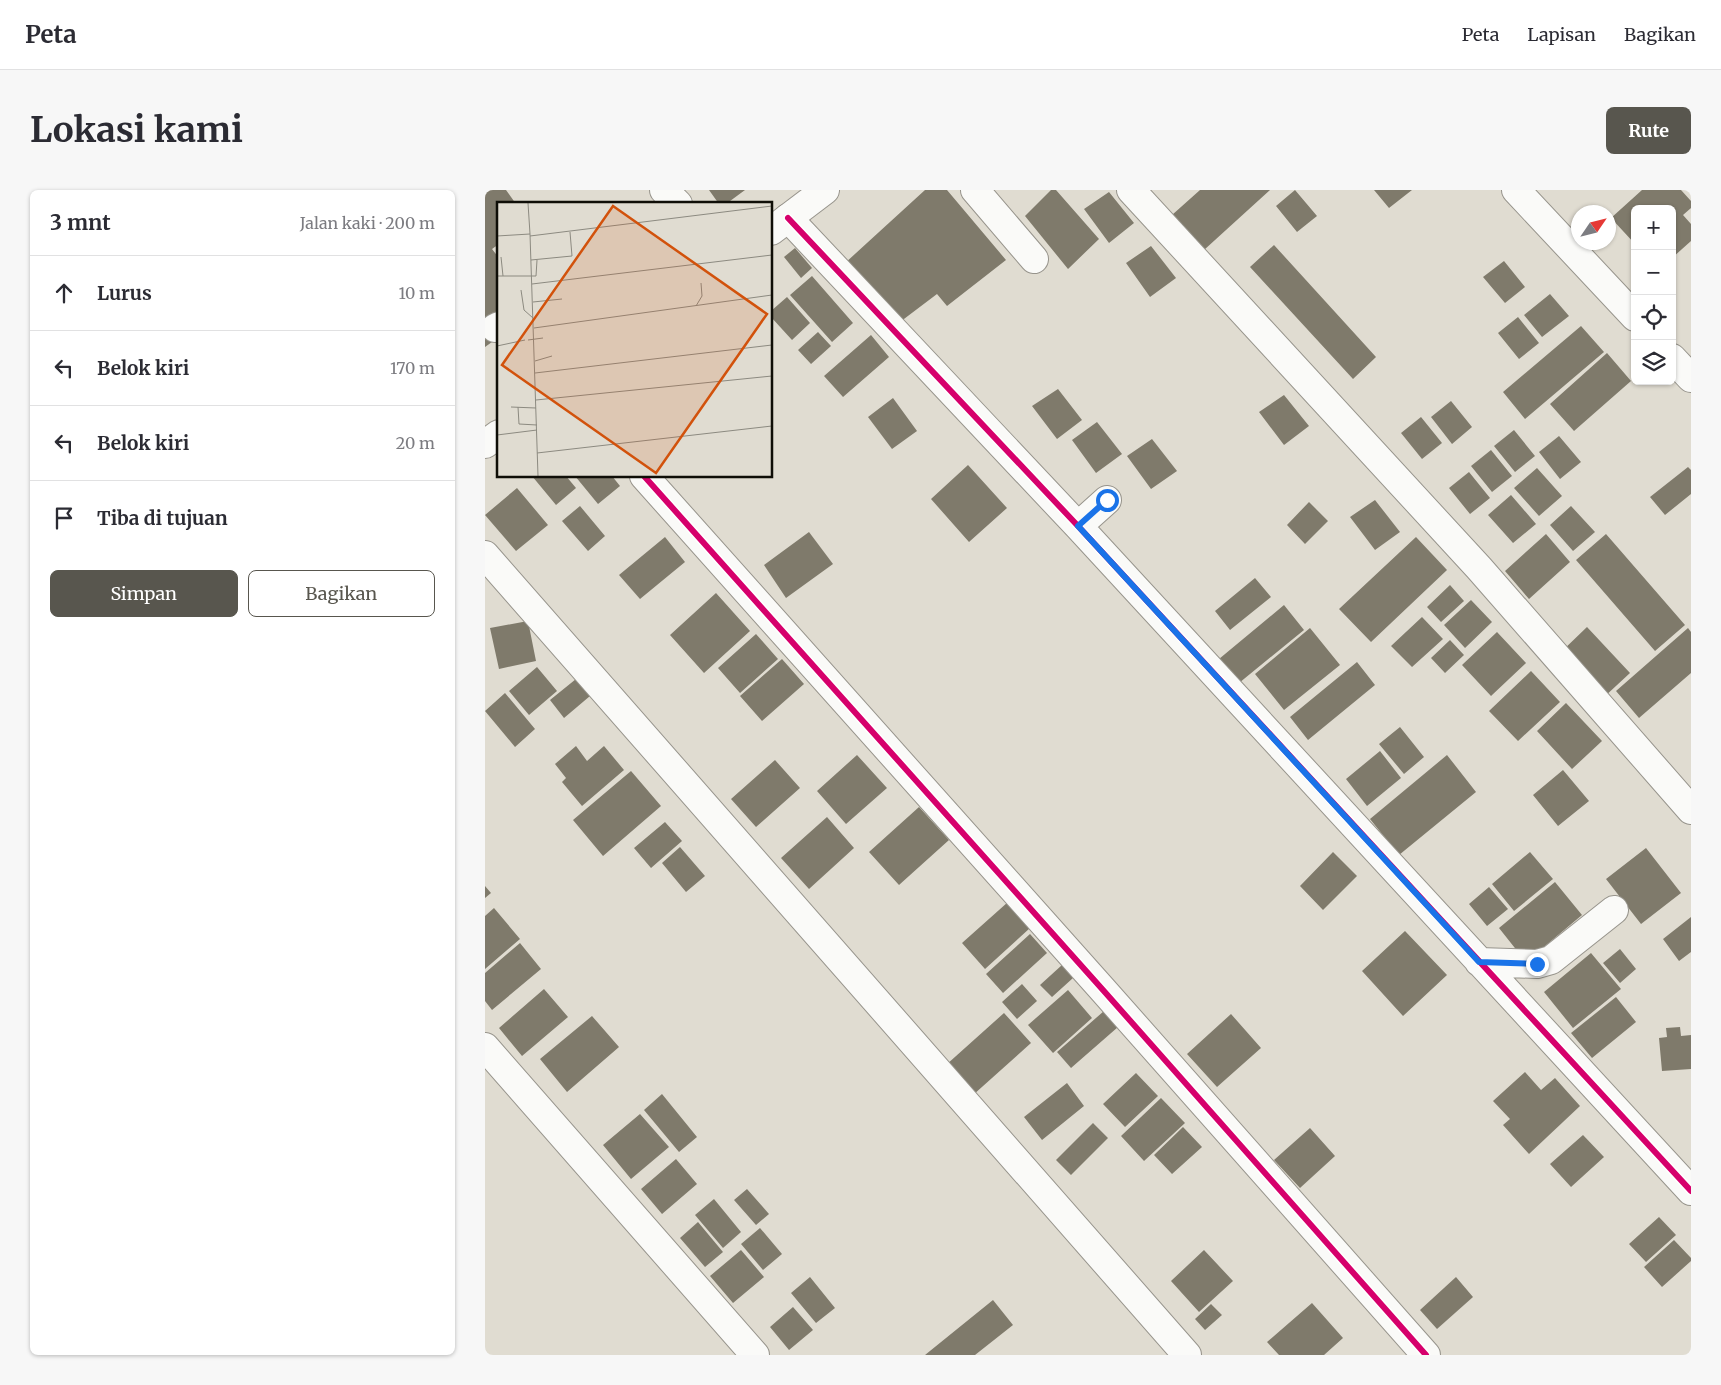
<!DOCTYPE html>
<html lang="id">
<head>
<meta charset="utf-8">
<style>
  body { margin:0; font-family:Merriweather,serif; background:#f7f7f7; color:#2b2b33 }
  .controls { position:absolute; right:15px; top:15px; display:grid; overflow:hidden; border-radius:8px; box-shadow:0 1px 4px #0004 }
  .controls button { width:45px; height:45px; display:grid; place-items:center; padding:0; border:0; border-bottom:1px solid #e1e1e2; background:#fff; color:#2b2b33; font:25px sans-serif }
  .compass { position:absolute; left:1086px; top:15px; width:45px; height:45px; border-radius:50%; background:#fff; box-shadow:0 1px 4px #0004; rotate:55deg }
  .stop { position:absolute; width:15px; height:15px; margin:-11px; border:4px solid #1a73e8; border-radius:50%; background:#fff }
  .stop.end { background:#1a73e8; border-color:#fff; box-shadow:0 1px 5px #0008 }
  .list { margin:0; padding:0; list-style:none }
  h2 { display:flex; justify-content:space-between; align-items:center; height:65px; margin:0; padding:0 20px; font-size:21px }
  h2 small { font-size:16px; font-weight:400; color:#7c7c81 }
  .list li { display:grid; grid-template-columns:32px 1fr auto; gap:15px; align-items:center; box-sizing:border-box; height:75px; padding:0 20px; border-top:1px solid #e1e1e2 }
  .list b { display:block; font-size:19px; white-space:nowrap }
  .list em { font-size:16px; font-style:normal; color:#7c7c81 }
  .actions { display:flex; gap:10px; padding:15px 20px }
  .actions a { flex:1; padding:11px 0; border:1px solid #58564e; border-radius:8px; text-align:center; font-size:18px; color:#58564e }
  .actions .main { background:#58564e; color:#fff }
  .icon { flex:none; width:28px; height:28px; fill:none; stroke:currentColor; stroke-width:2; stroke-linecap:round; stroke-linejoin:round }
  .map { position:relative; flex:none; width:1206px; height:1165px; overflow:hidden; border-radius:8px }
  header { display:flex; align-items:center; gap:30px; box-sizing:border-box; height:70px; padding:0 25px; background:#fff; border-bottom:1px solid #e1e1e2 }
  header strong { font-size:24px }
  nav { display:flex; gap:28px; margin-inline-start:auto; font-size:18px }
  .intro { display:flex; align-items:center; justify-content:space-between; box-sizing:border-box; height:120px; padding:0 30px }
  h1 { margin:0; font-size:35px }
  .button { padding:12px 22px; border-radius:8px; background:#58564e; color:#fff; font-size:18px; font-weight:700 }
  main { display:flex; gap:30px; padding:0 30px }
  aside { flex:1; background:#fff; border-radius:8px; box-shadow:0 1px 4px #0004 }
  .map>svg:first-child { display:block }
  .building { fill:#7f7a6b }
  .lines { fill:none; stroke-linecap:round; stroke-linejoin:round }
  .minor-casing { stroke:#97948c; stroke-width:30 }
  .major-casing { stroke:#97948c; stroke-width:30 }
  .minor { stroke:#fafaf8; stroke-width:28 }
  .major { stroke:#fafaf8; stroke-width:28 }
  .cycleway-casing { stroke:#fff; stroke-width:9 }
  .cycleway { stroke:#d6006c; stroke-width:6 }
  .route { stroke:#1a73e8; stroke-width:6 }
  .inset-road { fill:none; stroke:#8c8a80; stroke-width:1 }
  .view { fill:#d2520c; fill-opacity:0.15; stroke:#d2520c; stroke-width:2.5 }
  .inset-edge { fill:none; stroke:#0f0e07; stroke-width:2.5 }
</style>
</head>
<body>
<header>
<strong>Peta</strong>
<nav><a>Peta</a><a>Lapisan</a><a>Bagikan</a></nav>
</header>
<div class="intro"><h1>Lokasi kami</h1><a class="button">Rute</a></div>
<main>
<aside>
<h2>3 mnt<small>Jalan kaki · 200 m</small></h2>
<ul class="list">
<li><svg class="icon" aria-label="ahead" viewBox="0 0 24 24"><path d="M12 20V5M6 11l6-6 6 6"/></svg><div><b>Lurus</b></div><em>10 m</em></li>
<li><svg class="icon" aria-label="left" viewBox="0 0 24 24"><path d="M17 20v-9H6M10 6l-5 5 5 5"/></svg><div><b>Belok kiri</b></div><em>170 m</em></li>
<li><svg class="icon" aria-label="left" viewBox="0 0 24 24"><path d="M17 20v-9H6M10 6l-5 5 5 5"/></svg><div><b>Belok kiri</b></div><em>20 m</em></li>
<li><svg class="icon" aria-label="arrive" viewBox="0 0 24 24"><path d="M6 21V4h12l-3 4 3 4H6"/></svg><div><b>Tiba di tujuan</b></div></li>
</ul>
<div class="actions"><a class="main">Simpan</a><a>Bagikan</a></div>
</aside>
<div class="map">
<svg width="1206" height="1165" viewBox="0 0 1206 1165">
  <rect width="100%" height="100%" fill="#e0dcd1"/>
  <!-- building -->
  <path class="building" d="M0 0H21L31 14H14V54L7 59 14 68V120L3 128 14 147 0 157Z
    M224 0H260L241 14H234Z
    M440 0H462L521 70 462 116 452 104 411 135 359 74Z
    M566 0H571L614 49 583 79 540 26Z
    M715 0H785L719 60 687 25Z
    M810 0 832 26 812 42 791 16Z
    M889 0H927L904 18Z
    M1157 0H1196L1206 11V18L1198 25 1206 34V51L1187 68V19H1150V54L1126 28Z
    M624 2 649 33 624 53 599 19Z
    M789 55 891 167 868 189 765 77Z
    M666 56 691 88 665 107 641 73Z
    M310 58 327 78 316 88 299 67Z
    M1019 71 1040 97 1020 113 998 87Z
    M327 86 368 133 347 152 305 105Z
    M1065 104 1084 126 1057 147 1039 125Z
    M302 107 325 133 307 150 286 127V121Z
    M1033 127 1054 153 1034 169 1013 143Z
    M1096 136 1119 162 1040 229 1018 202Z
    M333 142 346 156 326 174 313 160Z
    M386 145 404 167 358 207 339 186Z
    M1122 163 1146 191 1089 241 1065 214Z
    M573 199 597 230 572 249 547 216Z
    M799 205 824 236 799 255 774 222Z
    M408 208 432 241 407 259 383 227Z
    M966 211 987 237 967 254 946 227Z
    M936 227 957 253 937 269 916 243Z
    M612 232 637 264 611 283 587 250Z
    M1029 240 1050 266 1030 282 1009 256Z
    M1074 246 1096 272 1075 289 1054 262Z
    M667 249 692 281 666 299 642 266Z
    M1006 260 1027 286 1007 302 986 276Z
    M483 275 522 318 484 352 446 309Z
    M1203 277 1206 280V304L1180 325 1165 307Z
    M1052 278 1077 306 1054 326 1029 298Z
    M984 282 1005 308 985 324 964 298Z
    M47 286H81L91 298 71 315Z
    M90 286H127L135 296 113 314Z
    M32 298 63 335 31 361 0 325Z
    M1026 305 1051 334 1028 353 1003 325Z
    M890 310 915 342 890 360 865 327Z
    M824 312 843 331 820 354 802 335Z
    M95 316 120 346 103 361 77 331Z
    M1086 316 1110 342 1088 361 1065 335Z
    M324 342 348 374 301 408 279 375Z
    M1061 344 1085 372 1044 409 1020 381Z
    M1121 344 1200 435 1170 461 1091 370Z
    M180 347 200 372 155 409 134 385Z
    M931 347 962 380 886 452 854 419Z
    M770 388 786 407 745 440 730 421Z
    M965 395 979 411 956 432 942 417Z
    M231 403 265 441 219 483 185 445Z
    M986 410 1007 432 980 458 959 435Z
    M799 415 819 440 754 493 734 469Z
    M937 427 958 449 927 477 906 456Z
    M43 431 51 471 14 479 5 438Z
    M1102 437 1145 483 1118 508 1075 463Z
    M825 438 855 475 799 520 770 484Z
    M1203 438 1206 442V483L1154 528 1131 501Z
    M1012 442 1041 473 1006 506 977 475Z
    M271 444 293 469 255 503 233 478Z
    M965 450 979 465 960 483 946 468Z
    M297 469 319 494 277 531 255 506Z
    M872 472 890 495 823 550 805 527Z
    M52 477 72 501 44 525 24 501Z
    M1046 481 1075 512 1033 551 1004 521Z
    M91 489 105 506 79 528 65 510Z
    M20 503 50 539 30 557 0 521Z
    M1081 513 1117 551 1087 579 1052 541Z
    M915 537 939 567 919 584 894 554Z
    M91 556 102 571 119 556 139 580 97 616 77 592 81 588 70 574Z
    M895 561 916 588 882 616 861 589Z
    M372 565 402 598 361 634 332 601Z
    M962 565 991 602 914 665 885 629Z
    M290 570 315 598 271 637 246 609Z
    M1078 580 1104 611 1073 636 1048 605Z
    M146 581 176 616 118 666 88 630Z
    M434 617 464 650 414 695 384 662Z
    M342 627 369 658 324 699 296 668Z
    M180 632 197 651 166 678 149 658Z
    M195 657 220 686 201 702 177 673Z
    M1161 658 1196 703 1156 734 1121 689Z
    M848 662 872 686 838 720 815 696Z
    M1045 662 1068 689 1029 721 1007 694Z
    M1070 692 1097 725 1041 772 1014 738Z
    M0 696 6 703 0 708Z
    M1004 697 1023 719 1002 736 984 714Z
    M523 712 545 738 500 779 477 753Z
    M9 718 35 749 0 779V726Z
    M1206 727V762L1194 771 1178 749Z
    M920 741 962 785 918 826 877 781Z
    M545 744 562 763 518 803 501 784Z
    M35 753 56 779 7 820 0 811V783Z
    M1135 759 1151 779 1135 793 1118 773Z
    M1106 763 1136 799 1088 838 1059 802Z
    M577 775 588 788 567 807 555 795Z
    M537 794 552 811 532 829 517 812Z
    M59 799 83 827 37 866 14 838Z
    M583 800 607 828 568 863 543 835Z
    M1131 807 1151 832 1107 868 1086 843Z
    M619 821 633 837 586 878 572 862Z
    M519 823 546 853 488 905 461 875Z
    M746 824 776 858 732 897 702 864Z
    M107 826 134 857 82 902 55 869Z
    M1195 837 1196 846 1206 845V879L1177 881 1174 848 1182 847 1181 838Z
    M1040 882 1056 900 1070 888 1095 916 1044 964 1018 935 1025 929 1008 911Z
    M651 883 673 906 640 937 618 914Z
    M582 893 599 916 557 950 539 927Z
    M177 904 212 947 194 962 159 920Z
    M676 908 700 933 659 971 636 946Z
    M155 924 184 957 146 989 118 955Z
    M608 933 623 948 586 985 571 970Z
    M698 937 717 957 687 984 669 965Z
    M825 938 850 966 815 998 789 970Z
    M1098 945 1119 967 1086 997 1065 974Z
    M191 969 212 994 177 1024 156 999Z
    M262 999 284 1024 271 1035 249 1010Z
    M229 1009 256 1042 238 1058 210 1025Z
    M1174 1027 1191 1045 1161 1072 1144 1054Z
    M213 1032 238 1062 220 1077 195 1048Z
    M275 1038 297 1064 278 1080 256 1054Z
    M1189 1050 1206 1068V1071L1177 1097 1159 1077Z
    M256 1060 279 1087 248 1113 225 1086Z
    M719 1060 748 1091 714 1122 686 1091Z
    M325 1087 350 1118 331 1133 306 1103Z
    M971 1087 988 1107 952 1139 935 1120Z
    M508 1110 528 1135 490 1165H440Z
    M827 1113 858 1148 839 1165H794L782 1152Z
    M726 1114 737 1125 720 1140 710 1129Z
    M308 1117 328 1140 304 1160 285 1137Z"/>
  <g class="lines">
    <!-- minor casing -->
    <g class="minor-casing">
      <path id="minor" d="M179 0 193 14
        M490 0 549 69
        M646 0 994 378 1206 620
        M1031 0 1150 127
        M303 28 593 336 1206 1001
        M10 138 14 136
        M1187 168 1206 188
        M159 286 618 800 941 1165
        M593 336 622 310
        M0 365 702 1165
        M994 772 1052 774 1066 770 1129 720
        M0 857 270 1165"/>
    </g>
    <!-- major casing -->
    <g class="major-casing">
      <path id="major" d="M286 41 340 0
        M0 254 14 244"/>
    </g>
    <!-- minor -->
    <use href="#minor" class="minor"/>
    <!-- major -->
    <use href="#major" class="major"/>
    <!-- cycleway casing -->
    <g class="cycleway-casing">
      <path id="cycleway" d="M303 28 593 336 1206 1001
        M159 286 618 800 941 1165"/>
    </g>
    <!-- cycleway -->
    <use href="#cycleway" class="cycleway"/>
  </g>
  <g class="lines">
    <!-- route -->
    <path class="route" d="M622 310 593 336 994 772 1052 774"/>
  </g>
  <!-- overview -->
  <g transform="translate(12 12)">
    <rect width="275" height="275" fill="#e0dcd1"/>
    <path class="inset-road" d="M33 32 41 274M0 34 33 32 31 1M33 34 275 4M4 55 6 74M34 58 75 54 73 30M0 74H39L40 58M35 82 275 53M24 88 27 108 36 116M36 100 65 97M199 104 205 94 204 81M37 126 275 93M31 138 46 136M0 144 28 138M38 159 55 154M38 171 275 143M39 198 275 174M14 205 39 206M21 205 22 222 40 223M0 233 40 228M40 251 275 224"/>
    <path class="view" d="M116 4 270 112 159 271 5 163Z"/>
    <rect width="275" height="275" class="inset-edge"/>
  </g>
</svg>
<div class="controls">
<button>+</button>
<button>−</button>
<button><svg class="icon" aria-label="locate" viewBox="0 0 24 24"><circle cx="12" cy="12" r="6"/><path d="M12 2v4M12 18v4M2 12h4M18 12h4"/></svg></button>
<button><svg class="icon" aria-label="layers" viewBox="0 0 24 24"><path d="M12 4l9 5-9 5-9-5zM3 14l9 5 9-5"/></svg></button>
</div>
<svg class="compass" viewBox="-18 -18 36 36"><path d="M0-13l5 13h-10z" fill="#e53935"/><path d="M0 13l5-13h-10z" fill="#7c7c81"/></svg>
<div class="stop" style="left:622px;top:310px"></div>
<div class="stop end" style="left:1052px;top:774px"></div>
</div>
</main>
</body>
</html>
